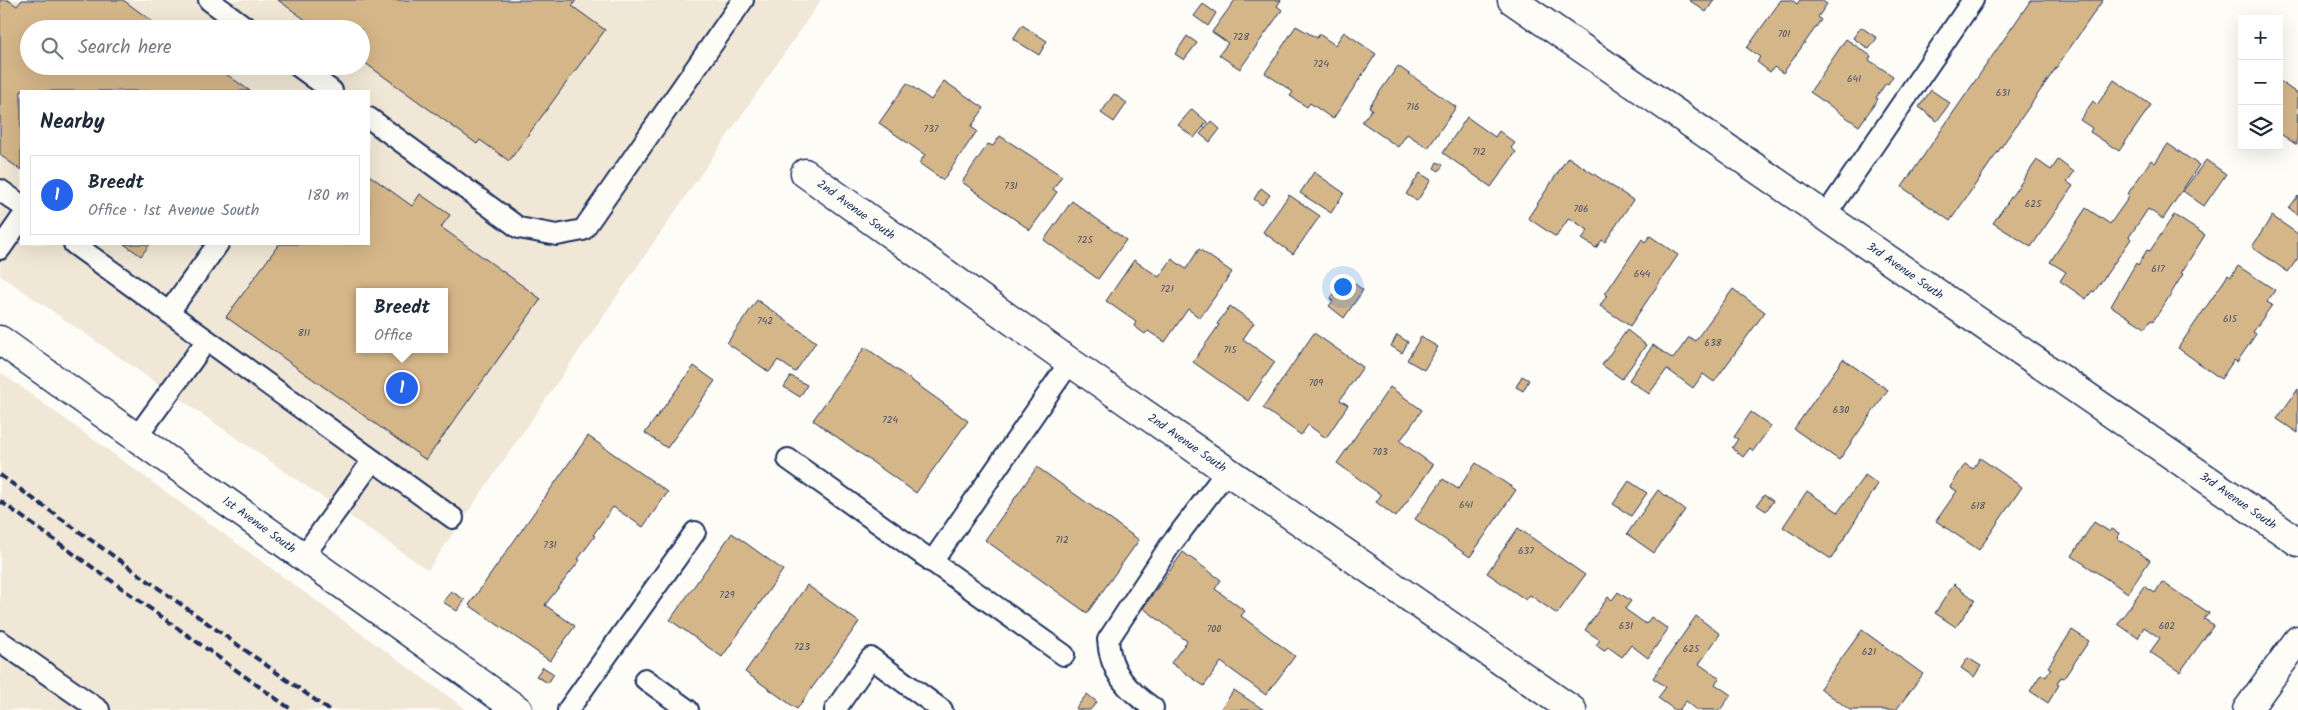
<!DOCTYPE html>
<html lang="en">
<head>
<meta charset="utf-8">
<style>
  body { margin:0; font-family:Kalam,sans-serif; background:#f2f2f3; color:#1f2937 }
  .controls { position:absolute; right:15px; top:15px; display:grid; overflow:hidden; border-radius:0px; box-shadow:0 5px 20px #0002 }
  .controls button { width:45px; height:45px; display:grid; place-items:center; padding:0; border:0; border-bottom:1px solid #e0e1e3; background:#fff; color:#1f2937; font:25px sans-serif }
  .you { position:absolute; left:1342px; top:286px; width:18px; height:18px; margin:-12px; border:4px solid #fff; border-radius:50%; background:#1a73e8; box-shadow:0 0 0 8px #1a73e833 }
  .badge { display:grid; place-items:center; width:32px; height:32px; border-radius:50%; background:#2563eb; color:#fff; font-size:16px; font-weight:700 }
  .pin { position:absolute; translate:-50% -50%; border:2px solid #fff; box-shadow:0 1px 5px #0006 }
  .popup { position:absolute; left:356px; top:288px; width:92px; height:65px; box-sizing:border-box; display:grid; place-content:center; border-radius:0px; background:#fff; filter:drop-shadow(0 1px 4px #0005); font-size:16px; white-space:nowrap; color:#747a83 }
  .popup b { font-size:19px; color:#1f2937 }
  .popup::after { content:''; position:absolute; left:50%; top:100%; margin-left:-10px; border:10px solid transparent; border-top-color:#fff }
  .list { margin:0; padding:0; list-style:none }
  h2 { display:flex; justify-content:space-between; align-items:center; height:65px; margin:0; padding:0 20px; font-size:21px }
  h2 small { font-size:16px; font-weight:400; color:#747a83 }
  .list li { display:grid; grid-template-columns:32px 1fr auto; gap:15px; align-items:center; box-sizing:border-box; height:80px; margin:0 10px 10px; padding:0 10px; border:1px solid #e0e1e3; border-radius:0px }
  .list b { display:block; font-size:19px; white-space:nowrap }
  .list p { margin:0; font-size:16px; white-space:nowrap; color:#747a83 }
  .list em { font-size:16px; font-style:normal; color:#747a83 }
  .icon { flex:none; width:28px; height:28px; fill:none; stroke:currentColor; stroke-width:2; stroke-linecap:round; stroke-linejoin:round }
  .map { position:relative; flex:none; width:2298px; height:710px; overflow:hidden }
  .search { position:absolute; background:#fff; box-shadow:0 5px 20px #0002; left:20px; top:20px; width:350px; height:55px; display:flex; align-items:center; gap:12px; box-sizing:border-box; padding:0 18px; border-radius:28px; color:#747a83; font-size:19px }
  .panel { position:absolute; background:#fff; box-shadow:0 5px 20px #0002; left:20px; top:90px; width:350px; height:155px; border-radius:0px }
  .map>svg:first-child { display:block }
  .built { fill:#f1e7d6; fill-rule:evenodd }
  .building { fill:#d5b689; stroke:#1b2f5e; fill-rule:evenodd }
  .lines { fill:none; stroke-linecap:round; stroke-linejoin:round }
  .lane-casing { stroke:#1b2f5e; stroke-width:24 }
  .street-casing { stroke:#1b2f5e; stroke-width:31 }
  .lane { stroke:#fdfcf7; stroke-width:20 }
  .street { stroke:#fdfcf7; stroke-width:28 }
  .rail { stroke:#1b2f5e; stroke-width:4; stroke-dasharray:8 4; stroke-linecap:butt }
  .labels { text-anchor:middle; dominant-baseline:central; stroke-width:5; stroke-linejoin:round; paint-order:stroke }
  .number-label { font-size:10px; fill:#4a5169 }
  .street-label { font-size:12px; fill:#1b2f5e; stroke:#fdfcf7 }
</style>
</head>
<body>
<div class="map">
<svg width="2298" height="710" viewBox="0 0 2298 710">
  <rect width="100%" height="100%" fill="#fdfcf7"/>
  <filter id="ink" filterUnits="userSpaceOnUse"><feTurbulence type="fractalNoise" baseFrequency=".02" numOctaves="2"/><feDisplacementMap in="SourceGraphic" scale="10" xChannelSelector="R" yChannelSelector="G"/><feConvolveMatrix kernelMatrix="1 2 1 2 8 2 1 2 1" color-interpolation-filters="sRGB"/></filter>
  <g filter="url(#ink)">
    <!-- built -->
    <path class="built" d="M0 0H821L428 570 0 275ZM29 29H361V66H29ZM21 91H369V244H21ZM360 292H444V349H360Z
      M0 372 467 710H0Z"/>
    <!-- building -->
    <path class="building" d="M0 0H8L17 6 22 0H123L163 29H29V66H215L250 91H21V170L0 155Z
      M278 0H576L572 6 605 30 509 161 480 140 477 144 361 60V29H318Z
      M1235 0H1281L1277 6 1282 10 1240 69 1219 55 1228 43 1212 32Z
      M1689 0H1714L1706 12Z
      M1781 0H1792L1797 4 1800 0H1821L1827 4 1818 17 1821 20 1783 73 1774 67 1770 72 1757 62 1760 57 1747 48Z
      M2031 0H2103L1950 221 1902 187Z
      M1203 4 1216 13 1208 26 1194 16Z
      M1022 25 1047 41 1039 55 1013 39Z
      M1296 26 1317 38 1319 34 1335 45 1344 32 1376 54 1333 119 1310 103 1307 107 1290 96 1293 92 1265 73Z
      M1861 27 1877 38 1869 49 1853 38Z
      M1187 36 1197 43 1184 60 1175 54Z
      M1846 39 1871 56 1869 60 1893 76 1888 84 1886 83 1876 98 1878 99 1859 126 1810 92Z
      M1398 66 1456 107 1428 148 1407 134 1398 147 1362 122 1372 109 1369 107Z
      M2114 80 2151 105 2119 151 2090 132 2092 128 2080 120 2093 101 2097 105Z
      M944 81 984 108 971 127 977 131 943 180 919 163 925 155 879 123 907 83 931 100Z
      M2279 81 2298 94 2297 145 2279 133Z
      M1931 90 1950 103 1937 121 1919 107Z
      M1114 94 1127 103 1114 122 1101 113Z
      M1192 109 1207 122 1194 138 1178 125Z
      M1467 117 1495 137 1499 131 1515 143 1511 148 1516 152 1491 187 1443 153Z
      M1211 121 1220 129 1210 142 1200 134Z
      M1000 136 1062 176 1053 189 1057 192 1030 230 962 182 988 144 993 146Z
      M2168 144 2199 165 2163 219 2148 209 2129 237 2131 239 2094 292 2092 291 2086 299 2060 281 2066 272 2050 262 2086 208 2110 224 2129 197 2127 195 2151 160 2155 163Z
      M1568 157 1633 200 1605 242 1602 240 1596 248 1582 239 1588 230 1569 218 1556 237 1528 218Z
      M2037 160 2051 170 2058 160 2074 172 2067 182 2073 186 2031 247 1993 223Z
      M2206 160 2226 174 2204 206 2183 191Z
      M1437 162 1443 165 1439 171 1434 168Z
      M1314 172 1344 193 1331 213 1300 193Z
      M1420 173 1431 180 1417 201 1406 194Z
      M369 175 412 206 420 194 450 215 441 227 541 299 426 460 226 317 279 244H369ZM360 292H444V349H360Z
      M1261 188 1270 195 1262 205 1254 199Z
      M1289 195 1320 216 1293 254 1263 232Z
      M2298 196V215L2289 208Z
      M1072 201 1126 240 1098 279 1044 240Z
      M2174 215 2205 235 2181 273 2183 274 2164 305 2153 321 2151 320 2145 328 2111 306 2136 263 2138 265 2147 250 2150 251Z
      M2272 216 2298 234V258L2288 272 2252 247Z
      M1650 236 1678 255 1630 326 1600 306 1607 295 1605 294 1642 239 1645 242Z
      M124 244H150L141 256Z
      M1199 249 1232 272 1200 318 1188 309 1165 342 1148 331 1145 334 1134 326 1136 322 1106 301 1134 260 1159 277 1172 259 1186 269Z
      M2238 266 2275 290 2267 302 2272 305 2253 332 2256 334 2237 362 2234 360 2221 379 2178 348 2228 275 2231 277Z
      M1347 278 1363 290 1344 318 1329 306 1333 301 1330 299Z
      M1733 289 1765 312 1714 382 1703 374 1693 388 1667 369 1649 394 1629 380 1653 345 1673 359 1689 337 1695 341Z
      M757 300 816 342 795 372 778 360 769 372 727 343Z
      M1230 306 1254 323 1243 339 1275 362 1248 401 1193 362 1219 325 1217 324Z
      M1627 330 1646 345 1622 379 1602 365Z
      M1314 333 1363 367 1340 400 1348 405 1326 438 1308 425 1301 435 1263 408Z
      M1397 335 1408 342 1402 353 1391 346Z
      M1421 337 1438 347 1424 370 1407 360Z
      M865 347 968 421 916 493 813 420Z
      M1843 359 1888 390 1839 460 1794 429Z
      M694 366 715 381 667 448 645 433Z
      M791 376 807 385 800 397 784 387Z
      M1522 376 1529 380 1523 391 1516 387Z
      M1390 387 1422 410 1400 441 1433 465 1396 517 1376 502 1381 495 1337 463Z
      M2298 389V433L2277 419Z
      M1751 412 1771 426 1753 451 1750 448 1743 457 1732 448 1738 439 1734 437Z
      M588 436 668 492 643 527 613 507 593 535 595 536 578 559 580 560 545 605 575 626 550 661 469 605Z
      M1980 458 2022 487 1979 550 1936 521 1957 491 1950 487 1965 464 1973 469Z
      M1476 463 1516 490 1470 557 1415 519 1443 479 1458 489Z
      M1037 467 1139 540 1087 613 985 540Z
      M1865 475 1878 484 1831 559 1783 527 1807 491 1838 512Z
      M1629 481 1647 493 1631 516 1613 504Z
      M1658 490 1685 510 1654 553 1627 534Z
      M1764 495 1773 501 1766 511 1757 505Z
      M2094 522 2110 532 2112 529 2119 533 2117 538 2150 560 2128 593 2072 556Z
      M1518 528 1585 575 1557 614 1530 595 1526 600 1487 573Z
      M732 533 783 570 722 657 670 620Z
      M1183 552 1221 580 1215 589 1245 611 1241 616 1295 656 1266 695 1221 662 1204 686 1171 663 1187 641 1143 608Z
      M2162 582 2209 613 2204 619 2214 625 2180 672 2150 652 2160 638 2144 627 2138 638 2118 624 2144 586 2155 593Z
      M1954 584 1975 600 1956 627 1935 613Z
      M807 585 859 622 797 709 745 672Z
      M451 591 465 600 457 611 443 602Z
      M1618 592 1631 601 1625 609 1646 624 1651 617 1668 629 1648 658 1631 645 1622 657 1608 647 1604 651 1596 645 1600 640 1585 630 1608 597 1612 600Z
      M1696 616 1720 634 1699 664 1719 678 1715 684 1731 695 1720 710H1695L1696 709 1686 701 1679 710H1675L1658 698 1666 687 1653 678Z
      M1862 630 1923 674 1896 710H1850L1820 688Z
      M2072 630 2089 641 2064 678 2061 677 2057 684 2059 685 2048 703 2030 691 2041 674 2046 677 2051 669 2048 667Z
      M1968 658 1981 666 1974 677 1961 668Z
      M543 667 554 674 548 683 536 676Z
      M1234 690 1264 710H1220Z
      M1087 694 1097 702 1090 710H1078L1076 708Z"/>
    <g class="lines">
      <!-- lane casing -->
      <g class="lane-casing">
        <path id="lane" d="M209 0 248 29
          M298 66 332 91
          M369 118 519 228 557 235 583 230 743 0
          M0 190 21 205
          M1825 216 1973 0
          M74 244 453 518
          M0 249 21 219
          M169 312 218 244
          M136 438 207 340
          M788 459 1064 655
          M303 557 373 460
          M932 562 1070 362
          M0 641 99 710
          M645 679 688 710
          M1153 708C1127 690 1110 672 1108 640L1169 547 1227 471
          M568 710 695 532
          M835 710 871 658 942 710"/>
      </g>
      <!-- street casing -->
      <g class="street-casing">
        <path id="street" d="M1512 0 2298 542
          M805 173 1070 362 1572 710
          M0 340 518 710
          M2247 710 2298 640"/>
      </g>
      <!-- lane -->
      <use href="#lane" class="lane"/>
      <!-- street -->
      <use href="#street" class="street"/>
      <!-- rail -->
      <path class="rail" d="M0 475 329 710
        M0 501 292 710"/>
    </g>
  </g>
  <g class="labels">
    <!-- number labels -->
    <g class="number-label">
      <text x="1784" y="34">701</text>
      <text x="1241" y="37">728</text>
      <text x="1321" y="64">724</text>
      <text x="1854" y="79">641</text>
      <text x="2003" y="93">631</text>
      <text x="1413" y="107">716</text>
      <text x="931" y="129">737</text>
      <text x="1479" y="152">712</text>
      <text x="1011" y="186">731</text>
      <text x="2033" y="204">625</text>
      <text x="1581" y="209">706</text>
      <text x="1085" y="240">725</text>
      <text x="2158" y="269">617</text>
      <text x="1642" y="274">644</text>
      <text x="1167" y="289">721</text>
      <text x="2230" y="319">615</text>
      <text x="765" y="321">742</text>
      <text x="304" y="333">811</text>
      <text x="1713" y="343">638</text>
      <text x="1230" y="350">715</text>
      <text x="1316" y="383">709</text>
      <text x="1841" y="410">630</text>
      <text x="890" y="420">724</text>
      <text x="1380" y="452">703</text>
      <text x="1466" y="505">641</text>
      <text x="1978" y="506">618</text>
      <text x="1062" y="540">712</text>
      <text x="550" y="545">731</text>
      <text x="1526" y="551">637</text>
      <text x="727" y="595">729</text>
      <text x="1626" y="626">631</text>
      <text x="2167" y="626">602</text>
      <text x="1214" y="629">700</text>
      <text x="802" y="647">723</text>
      <text x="1691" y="649">625</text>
      <text x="1869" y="652">621</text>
    </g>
    <!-- street labels -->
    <g class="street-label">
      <text transform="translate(856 210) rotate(36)">2nd Avenue South</text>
      <text transform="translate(1905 271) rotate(35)">3rd Avenue South</text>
      <text transform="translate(1187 443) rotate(35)">2nd Avenue South</text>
      <text transform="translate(2238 501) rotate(35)">3rd Avenue South</text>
      <text transform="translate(259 525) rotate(36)">1st Avenue South</text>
    </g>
  </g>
</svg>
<div class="controls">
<button>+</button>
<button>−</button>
<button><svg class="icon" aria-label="layers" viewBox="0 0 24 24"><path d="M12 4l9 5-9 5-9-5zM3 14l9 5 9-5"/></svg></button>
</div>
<div class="you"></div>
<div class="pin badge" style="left:402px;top:388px">1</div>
<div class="popup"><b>Breedt</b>Office</div>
<div class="search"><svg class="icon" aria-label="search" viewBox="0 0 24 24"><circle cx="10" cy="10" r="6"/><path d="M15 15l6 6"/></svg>Search here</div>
<section class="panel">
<h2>Nearby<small></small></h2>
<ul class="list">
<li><span class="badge">1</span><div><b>Breedt</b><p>Office · 1st Avenue South</p></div><em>180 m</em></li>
</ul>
</section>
</div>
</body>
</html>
